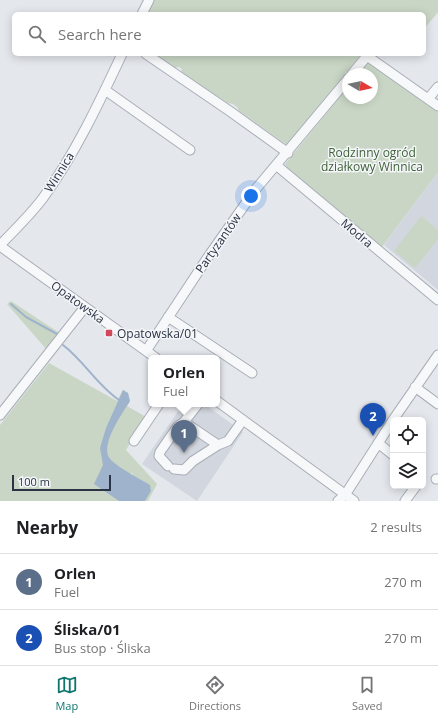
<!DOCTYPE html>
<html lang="en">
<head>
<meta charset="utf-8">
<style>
  body { margin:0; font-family:"Open Sans",sans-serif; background:#f2f2f2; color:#202124 }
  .controls { position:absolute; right:12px; bottom:12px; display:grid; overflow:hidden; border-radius:6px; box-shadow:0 2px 10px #0003 }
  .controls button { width:36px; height:36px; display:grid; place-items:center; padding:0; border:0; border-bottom:1px solid #e0e0e0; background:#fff; color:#202124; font:20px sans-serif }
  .compass { position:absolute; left:342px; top:68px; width:36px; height:36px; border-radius:50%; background:#fff; box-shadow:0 2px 10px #0003; rotate:99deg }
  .scale { position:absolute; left:12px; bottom:10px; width:99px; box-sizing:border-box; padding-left:4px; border:2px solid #2b3445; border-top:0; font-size:11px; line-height:14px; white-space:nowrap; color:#2b3445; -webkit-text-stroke:3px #f4f6f9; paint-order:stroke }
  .you { position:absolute; left:251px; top:196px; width:14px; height:14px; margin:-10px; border:3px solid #fff; border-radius:50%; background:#1a73e8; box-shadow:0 0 0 6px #1a73e833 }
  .badge { display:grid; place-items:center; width:26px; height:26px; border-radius:50%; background:#0f766e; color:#fff; font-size:13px; font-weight:700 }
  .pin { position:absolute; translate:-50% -33px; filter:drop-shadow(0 1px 2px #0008) }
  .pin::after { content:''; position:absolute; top:21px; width:14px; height:12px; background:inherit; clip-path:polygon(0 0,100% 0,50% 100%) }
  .popup { position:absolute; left:148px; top:355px; width:72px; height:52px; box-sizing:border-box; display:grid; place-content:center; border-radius:6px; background:#fff; filter:drop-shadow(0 1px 3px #0005); font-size:13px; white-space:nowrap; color:#757577 }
  .popup b { font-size:15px; color:#202124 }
  .popup::after { content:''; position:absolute; left:50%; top:100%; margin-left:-8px; border:8px solid transparent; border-top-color:#fff }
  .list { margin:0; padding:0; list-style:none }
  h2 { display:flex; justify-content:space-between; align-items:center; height:52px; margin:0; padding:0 16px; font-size:17px }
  h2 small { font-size:13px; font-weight:400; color:#757577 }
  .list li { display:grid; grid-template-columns:26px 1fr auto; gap:12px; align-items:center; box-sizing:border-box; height:56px; padding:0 16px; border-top:1px solid #e0e0e0 }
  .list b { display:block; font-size:15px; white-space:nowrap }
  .list p { margin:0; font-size:13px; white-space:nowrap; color:#757577 }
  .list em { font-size:13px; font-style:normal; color:#757577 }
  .icon { flex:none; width:22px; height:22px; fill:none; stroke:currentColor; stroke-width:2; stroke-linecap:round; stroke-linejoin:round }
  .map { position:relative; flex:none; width:438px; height:501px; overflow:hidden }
  .search { position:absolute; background:#fff; box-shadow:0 2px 10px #0003; left:12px; right:12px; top:12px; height:44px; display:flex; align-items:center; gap:10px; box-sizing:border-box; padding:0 14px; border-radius:6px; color:#757577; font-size:15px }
  .sheet { height:164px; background:#fff }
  nav { display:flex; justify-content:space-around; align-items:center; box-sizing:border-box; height:56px; border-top:1px solid #e0e0e0; background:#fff; font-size:11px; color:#757577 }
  nav a { display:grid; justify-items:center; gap:2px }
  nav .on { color:#0f766e }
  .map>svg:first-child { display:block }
  .built { fill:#d2d6de }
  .green { fill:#c9d6c5 }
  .water { fill:#9fb4cc }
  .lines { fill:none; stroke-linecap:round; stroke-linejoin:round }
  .stream { stroke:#9fb4cc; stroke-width:2 }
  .minor-casing { stroke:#a9aeb7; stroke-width:11 }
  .minor { stroke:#f7f8fa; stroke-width:9 }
  .poi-dot { fill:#d1495b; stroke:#f4f6f9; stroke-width:1.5 }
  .labels { text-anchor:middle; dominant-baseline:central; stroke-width:3; stroke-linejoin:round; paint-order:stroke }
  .park-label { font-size:12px; fill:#3f6138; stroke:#f4f6f9 }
  .street-label { font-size:12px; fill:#2b3445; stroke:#f4f6f9 }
  .poi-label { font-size:12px; fill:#2b3445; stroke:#f4f6f9; text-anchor:start }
</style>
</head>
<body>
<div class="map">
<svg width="438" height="501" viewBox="0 0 438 501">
  <rect width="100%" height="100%" fill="#e4e7ec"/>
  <!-- built -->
  <path class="built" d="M438 172V290L384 245Z
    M183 404H204L243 432 197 501 142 464Z"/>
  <!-- green -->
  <path class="green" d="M153 0H438V12L424 29V14H146Z
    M154 54H361L290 144 287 145 238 110V108L233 104 228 103 181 73 182 69 179 67 173 68Z
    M368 62 438 111V172L382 247 288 169 285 164 348 87V98H372V74H359Z
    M421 216 438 230V239L415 268 394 251Z
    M11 301 61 334 47 350 7 304Z
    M49 363 117 401 123 390 128 393 130 401 127 406 146 417 126 450 157 484 148 501H140L145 482 134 477 131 472V501H0V425Z"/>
  <!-- water -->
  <path class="water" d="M123 390 128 393 130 401C122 414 98 447 111 460 120 469 139 478 150 485L151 491 145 501H119L94 484 103 465 100 448 106 428Z"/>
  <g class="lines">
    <!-- stream -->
    <path class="stream" d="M11 304 26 317 57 334
      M63 345C84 361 97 385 119 400"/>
    <!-- minor casing -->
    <g class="minor-casing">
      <path id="minor" d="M142 14 149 0
        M146 54 231 112 288 153
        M352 74 367 56 438 106
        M105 90 190 150
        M428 99 438 87
        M276 165 438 300
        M0 245C15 230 31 214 43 198 75 154 99 103 122 54
        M0 246 156 358
        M168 317 252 373
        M146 351 208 257 255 190 348 79
        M415 387 438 404
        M217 401 354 501
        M198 404 184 422 218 445 228 441 243 420
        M0 415 85 307
        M393 420 438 355
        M134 441 159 404
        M378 443 393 455
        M168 466 159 456 160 452 178 426 184 422
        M174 469 184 470 193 461 218 445
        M436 479H438
        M338 501 345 495 393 420
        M405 501 416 486"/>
    </g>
    <!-- minor -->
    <use href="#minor" class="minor"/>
  </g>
  <!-- markers -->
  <rect class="poi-dot" x="105" y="329" width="8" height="8" rx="2"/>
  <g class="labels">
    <!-- park labels -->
    <g class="park-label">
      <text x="372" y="152">Rodzinny ogród<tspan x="372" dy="14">działkowy Winnica</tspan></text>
    </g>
    <!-- street labels -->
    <g class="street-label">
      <text transform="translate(59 172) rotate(-58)">Winnica</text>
      <text transform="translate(357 233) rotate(40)">Modra</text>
      <text transform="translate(218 243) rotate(-55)">Partyzantów</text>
      <text transform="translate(78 302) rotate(36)">Opatowska</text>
    </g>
    <!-- poi labels -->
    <g class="poi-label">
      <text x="117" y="333">Opatowska/01</text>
    </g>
  </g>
</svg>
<div class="controls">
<button><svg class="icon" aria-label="locate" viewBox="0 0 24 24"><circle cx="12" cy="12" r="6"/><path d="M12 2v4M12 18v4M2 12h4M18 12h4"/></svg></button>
<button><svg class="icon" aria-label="layers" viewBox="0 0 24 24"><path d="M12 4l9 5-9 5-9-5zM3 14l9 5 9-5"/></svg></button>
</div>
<svg class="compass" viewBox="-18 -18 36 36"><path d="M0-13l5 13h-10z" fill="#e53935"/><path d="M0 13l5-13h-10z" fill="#757577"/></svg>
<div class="scale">100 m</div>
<div class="you"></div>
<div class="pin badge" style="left:184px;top:453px;background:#5c6f8a">1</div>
<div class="popup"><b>Orlen</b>Fuel</div>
<div class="pin badge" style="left:373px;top:436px;background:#1a4fb4">2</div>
<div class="search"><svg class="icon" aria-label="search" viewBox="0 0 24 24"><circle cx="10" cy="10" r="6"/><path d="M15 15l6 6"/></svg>Search here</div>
</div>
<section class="sheet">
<h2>Nearby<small>2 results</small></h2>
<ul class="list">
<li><span class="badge" style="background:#5c6f8a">1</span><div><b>Orlen</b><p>Fuel</p></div><em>270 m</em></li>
<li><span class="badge" style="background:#1a4fb4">2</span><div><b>Śliska/01</b><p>Bus stop · Śliska</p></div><em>270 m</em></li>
</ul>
</section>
<nav>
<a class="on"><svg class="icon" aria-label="map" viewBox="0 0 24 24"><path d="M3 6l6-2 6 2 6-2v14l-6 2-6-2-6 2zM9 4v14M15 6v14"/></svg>Map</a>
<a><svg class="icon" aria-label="directions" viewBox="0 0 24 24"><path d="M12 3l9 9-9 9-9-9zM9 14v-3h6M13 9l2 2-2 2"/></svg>Directions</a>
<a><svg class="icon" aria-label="saved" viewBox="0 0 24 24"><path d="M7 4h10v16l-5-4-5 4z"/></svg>Saved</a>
</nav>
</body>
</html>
